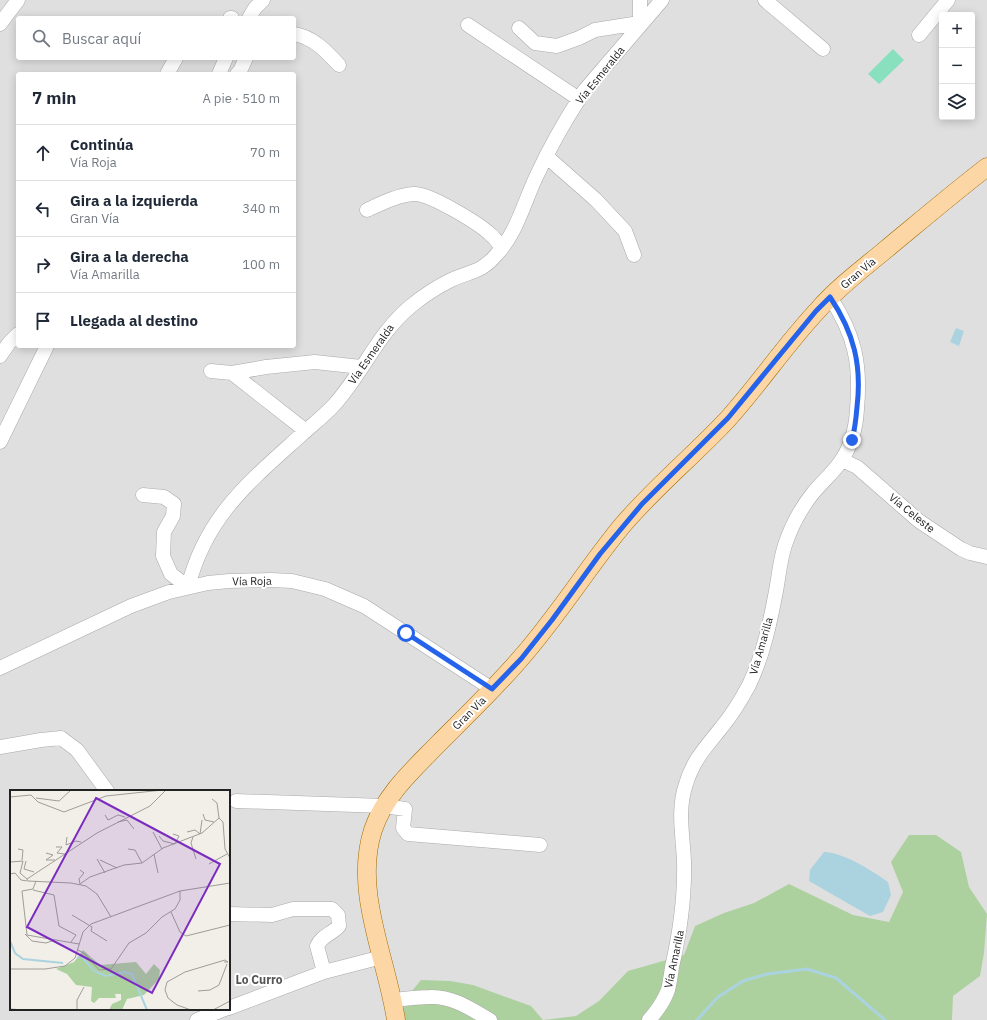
<!DOCTYPE html>
<html lang="es">
<head>
<meta charset="utf-8">
<style>
  body { margin:0; font-family:"IBM Plex Sans",sans-serif; background:#f6f6f7; color:#1f2937 }
  .controls { position:absolute; right:12px; top:12px; display:grid; overflow:hidden; border-radius:4px; box-shadow:0 2px 10px #0003 }
  .controls button { width:36px; height:36px; display:grid; place-items:center; padding:0; border:0; border-bottom:1px solid #e0e1e3; background:#fff; color:#1f2937; font:20px sans-serif }
  .stop { position:absolute; width:12px; height:12px; margin:-9px; border:3px solid #2563eb; border-radius:50%; background:#fff }
  .stop.end { background:#2563eb; border-color:#fff; box-shadow:0 1px 4px #0008 }
  .list { margin:0; padding:0; list-style:none }
  h2 { display:flex; justify-content:space-between; align-items:center; height:52px; margin:0; padding:0 16px; font-size:17px }
  h2 small { font-size:13px; font-weight:400; color:#747a83 }
  .list li { display:grid; grid-template-columns:26px 1fr auto; gap:12px; align-items:center; box-sizing:border-box; height:56px; padding:0 16px; border-top:1px solid #e0e1e3 }
  .list b { display:block; font-size:15px; white-space:nowrap }
  .list p { margin:0; font-size:13px; white-space:nowrap; color:#747a83 }
  .list em { font-size:13px; font-style:normal; color:#747a83 }
  .icon { flex:none; width:22px; height:22px; fill:none; stroke:currentColor; stroke-width:2; stroke-linecap:round; stroke-linejoin:round }
  .map { position:relative; flex:none; width:987px; height:1020px; overflow:hidden }
  .search { position:absolute; background:#fff; box-shadow:0 2px 10px #0003; left:16px; top:16px; width:280px; height:44px; display:flex; align-items:center; gap:10px; box-sizing:border-box; padding:0 14px; border-radius:4px; color:#747a83; font-size:15px }
  .panel { position:absolute; background:#fff; box-shadow:0 2px 10px #0003; left:16px; top:72px; width:280px; height:276px; border-radius:4px }
  .map>svg:first-child { display:block }
  .residential { fill:#e0dfdf; fill-rule:evenodd }
  .forest { fill:#add19e }
  .pitch { fill:#88e0be }
  .water { fill:#aad3df }
  .lines { fill:none; stroke-linecap:round; stroke-linejoin:round }
  .stream { stroke:#aad3df; stroke-width:3 }
  .minor-casing { stroke:#a9a9a9; stroke-width:15 }
  .major-casing { stroke:#a06b00; stroke-width:19 }
  .minor { stroke:#fff; stroke-width:14 }
  .major { stroke:#fcd6a4; stroke-width:18 }
  .route { stroke:#2563eb; stroke-width:5 }
  .labels { text-anchor:middle; dominant-baseline:central; stroke-width:4; stroke-linejoin:round; paint-order:stroke }
  .street-label { font-size:11px; fill:#222; stroke:#fff }
  .neighbourhood-label { font-size:12px; font-weight:bold; fill:#555; stroke:#fff }
  .inset-river { fill:none; stroke:#aad3df; stroke-width:2 }
  .inset-road { fill:none; stroke:#9f9d99; stroke-width:1 }
  .view { fill:#7b2cbf; fill-opacity:0.15; stroke:#7b2cbf; stroke-width:2 }
  .inset-edge { fill:none; stroke:#222; stroke-width:2 }
</style>
</head>
<body>
<div class="map">
<svg width="987" height="1020" viewBox="0 0 987 1020">
  <rect width="100%" height="100%" fill="#f2efe9"/>
  <!-- residential -->
  <path class="residential" d="M0 0H987V1020H0ZM942 15H972V117H942ZM18 18H294V58H18ZM18 74H294V346H18ZM11 791H229V1009H11Z"/>
  <!-- forest -->
  <path class="forest" d="M909 835H936L961 852 969 887 987 914 984 953 980 976 953 996 952 1020H405L403 1010 412 991 421 980 450 981 473 985 531 1006 543 1020 576 1016 599 1001 628 971 684 955 695 926 724 913 754 903 789 884 853 915 889 922 903 892 891 862Z"/>
  <!-- pitch -->
  <path class="pitch" d="M893 49 904 60 879 84 868 74Z"/>
  <!-- water -->
  <path class="water" d="M956 328 964 331 959 346 950 342Z
    M824 852C845 853 871 870 888 882L891 895 883 912 870 916 809 881 810 870Z"/>
  <g class="lines">
    <!-- stream -->
    <path class="stream" d="M697 1020 718 997 743 981 767 974 807 969 836 978 885 1020"/>
    <!-- minor casing -->
    <g class="minor-casing">
      <path id="minor" d="M765 0 823 49
        M230 18H232
        M249 18 255 8 263 0
        M0 24 18 0
        M468 25 579 99
        M519 28 535 43 557 46 579 38 595 30 633 24 640 25V0
        M294 34C313 37 326 51 339 65
        M919 35 948 0
        M167 74 176 58
        M219 74 226 58
        M237 74 240 71 246 58
        M546 156 596 200 625 231 634 255
        M367 210C382 203 398 195 414 194 429 193 478 223 490 234 495 238 498 243 502 248
        M0 356 9 343 18 334
        M211 371 232 373 306 431
        M232 373 266 367 315 362 361 367
        M0 442 47 346
        M842 460 857 467 919 521 961 549 970 553 987 557
        M143 495 164 497 174 504 173 516 164 532 163 556 171 574 188 587C206 516 249 482 301 435 312 425 324 416 334 405 363 373 377 334 411 306 423 296 437 287 451 280 461 275 472 273 481 268 486 265 492 260 496 255 517 233 524 202 537 175 549 149 563 124 579 99L584 91 662 0
        M0 668 131 606 169 592 208 583 229 581 271 580 292 581 325 589 364 606 492 689
        M0 747 41 740 61 738 77 750 107 791
        M236 801 384 806 405 809 403 828 408 834 540 845
        M229 914 272 915 293 909H332L338 915 339 926C332 934 321 936 317 946L324 972
        M392 1000C405 999 417 997 430 997 452 996 471 1009 490 1020
        M229 1008 324 972 382 957
        M197 1020 225 1009
        M649 1020C657 1011 664 1001 668 990 670 982 671 974 672 967 680 932 685 898 684 862 683 835 677 810 686 784 693 760 706 747 721 728 732 715 741 700 749 685 763 656 770 623 776 591 779 575 780 560 785 545 791 527 801 508 813 493 822 482 833 473 841 461 852 445 856 428 857 409 861 364 855 335 830 297"/>
    </g>
    <!-- major casing -->
    <g class="major-casing">
      <path id="major" d="M396 1020C387 959 353 891 373 830 385 794 414 769 439 743 467 715 495 688 520 659 557 617 586 570 621 527 653 489 692 457 726 421 758 386 785 345 818 310 837 288 861 270 884 251 918 223 952 194 987 167"/>
    </g>
    <!-- minor -->
    <use href="#minor" class="minor"/>
    <!-- major -->
    <use href="#major" class="major"/>
  </g>
  <g class="lines">
    <!-- route -->
    <path class="route" d="M406 633 492 689 521 659 552 620 600 554 642 504 728 418 816 311 830 297C854 333 862 365 857 407 856 419 855 429 852 440"/>
  </g>
  <g class="labels">
    <!-- street labels -->
    <g class="street-label">
      <text transform="translate(600 75) rotate(-51)">Vía Esmeralda</text>
      <text transform="translate(858 273) rotate(-40)">Gran Vía</text>
      <text transform="translate(371 354) rotate(-55)">Vía Esmeralda</text>
      <text transform="translate(912 513) rotate(39)">Vía Celeste</text>
      <text transform="translate(252 581) rotate(-1)">Vía Roja</text>
      <text transform="translate(761 646) rotate(-74)">Vía Amarilla</text>
      <text transform="translate(469 713) rotate(-45)">Gran Vía</text>
      <text transform="translate(674 959) rotate(-78)">Vía Amarilla</text>
    </g>
    <!-- neighbourhood labels -->
    <g class="neighbourhood-label">
      <text x="259" y="979">Lo Curro</text>
    </g>
  </g>
  <!-- overview -->
  <g transform="translate(10 790)">
    <rect width="220" height="220" fill="#f2efe9"/>
    <path d="M73 160 90 175 126 172 136 184 144 174 150 180 149 189 134 205 117 209 112 220H99L102 214 111 210V204H105L106 208H89L84 213 81 211 82 197 66 195 57 184 46 179 64 172Z" fill="#add19e"/>
    <path class="inset-river" d="M0 151 5 163 13 169 53 173M67 168 71 166 84 181 96 186 114 182 122 184 137 220"/>
    <path class="inset-road" d="M0 7 21 5 28 12 54 22 96 6 153 0M26 8 49 11 61 0M202 9 207 13 209 28M193 24 195 30 204 32M95 25 98 30 108 25 115 27M108 32 117 30 124 39M143 42 152 59M177 42 185 40 190 44 192 30M149 46 153 51 165 54 169 46 163 44M57 47 56 55 66 51 71 52M183 47 181 53 186 69M46 57H52L47 63 55 64M8 59 13 60 12 70M118 59 125 60 132 73M36 63 43 65 36 70H45M144 64 148 83M87 69 95 83M90 70 107 78M16 71 14 79 24 82M0 72 13 71 10 83 17 89M199 74 217 64M0 84 5 83 11 90 17 91M26 91 23 99 12 101 17 145 69 154M70 94 80 87 114 75 132 73 153 58 192 43 209 28 213 32 215 59 220 68M70 94 69 89 74 83 70 80M23 100 44 105 49 136 66 145 61 152M161 122 170 142 176 146 220 135M62 125 82 137 81 141 97 151M101 127 87 104 76 96 61 93 18 91 17 89 87 43 140 16 156 0M15 144 22 151 36 153 45 150M68 160 75 164 89 180 101 179 119 153 136 143 152 127 165 119 170 110V101M0 179H35L55 176 65 168 73 142 81 134 170 101 220 93M188 201 200 200 209 195 217 174M0 219 15 220M67 220V210L74 197M181 220 167 215 158 208 155 200 157 192 175 182 215 170 218 172H214M203 220 220 211"/>
    <path class="view" d="M86 8 210 74 142 203 17 137Z"/>
    <rect width="220" height="220" class="inset-edge"/>
  </g>
</svg>
<div class="controls">
<button>+</button>
<button>−</button>
<button><svg class="icon" aria-label="layers" viewBox="0 0 24 24"><path d="M12 4l9 5-9 5-9-5zM3 14l9 5 9-5"/></svg></button>
</div>
<div class="stop" style="left:406px;top:633px"></div>
<div class="stop end" style="left:852px;top:440px"></div>
<div class="search"><svg class="icon" aria-label="search" viewBox="0 0 24 24"><circle cx="10" cy="10" r="6"/><path d="M15 15l6 6"/></svg>Buscar aquí</div>
<section class="panel">
<h2>7 min<small>A pie · 510 m</small></h2>
<ul class="list">
<li><svg class="icon" aria-label="ahead" viewBox="0 0 24 24"><path d="M12 20V5M6 11l6-6 6 6"/></svg><div><b>Continúa</b><p>Vía Roja</p></div><em>70 m</em></li>
<li><svg class="icon" aria-label="left" viewBox="0 0 24 24"><path d="M17 20v-9H6M10 6l-5 5 5 5"/></svg><div><b>Gira a la izquierda</b><p>Gran Vía</p></div><em>340 m</em></li>
<li><svg class="icon" aria-label="right" viewBox="0 0 24 24"><path d="M7 20v-9h11M14 6l5 5-5 5"/></svg><div><b>Gira a la derecha</b><p>Vía Amarilla</p></div><em>100 m</em></li>
<li><svg class="icon" aria-label="arrive" viewBox="0 0 24 24"><path d="M6 21V4h12l-3 4 3 4H6"/></svg><div><b>Llegada al destino</b></div></li>
</ul>
</section>
</div>
</body>
</html>
